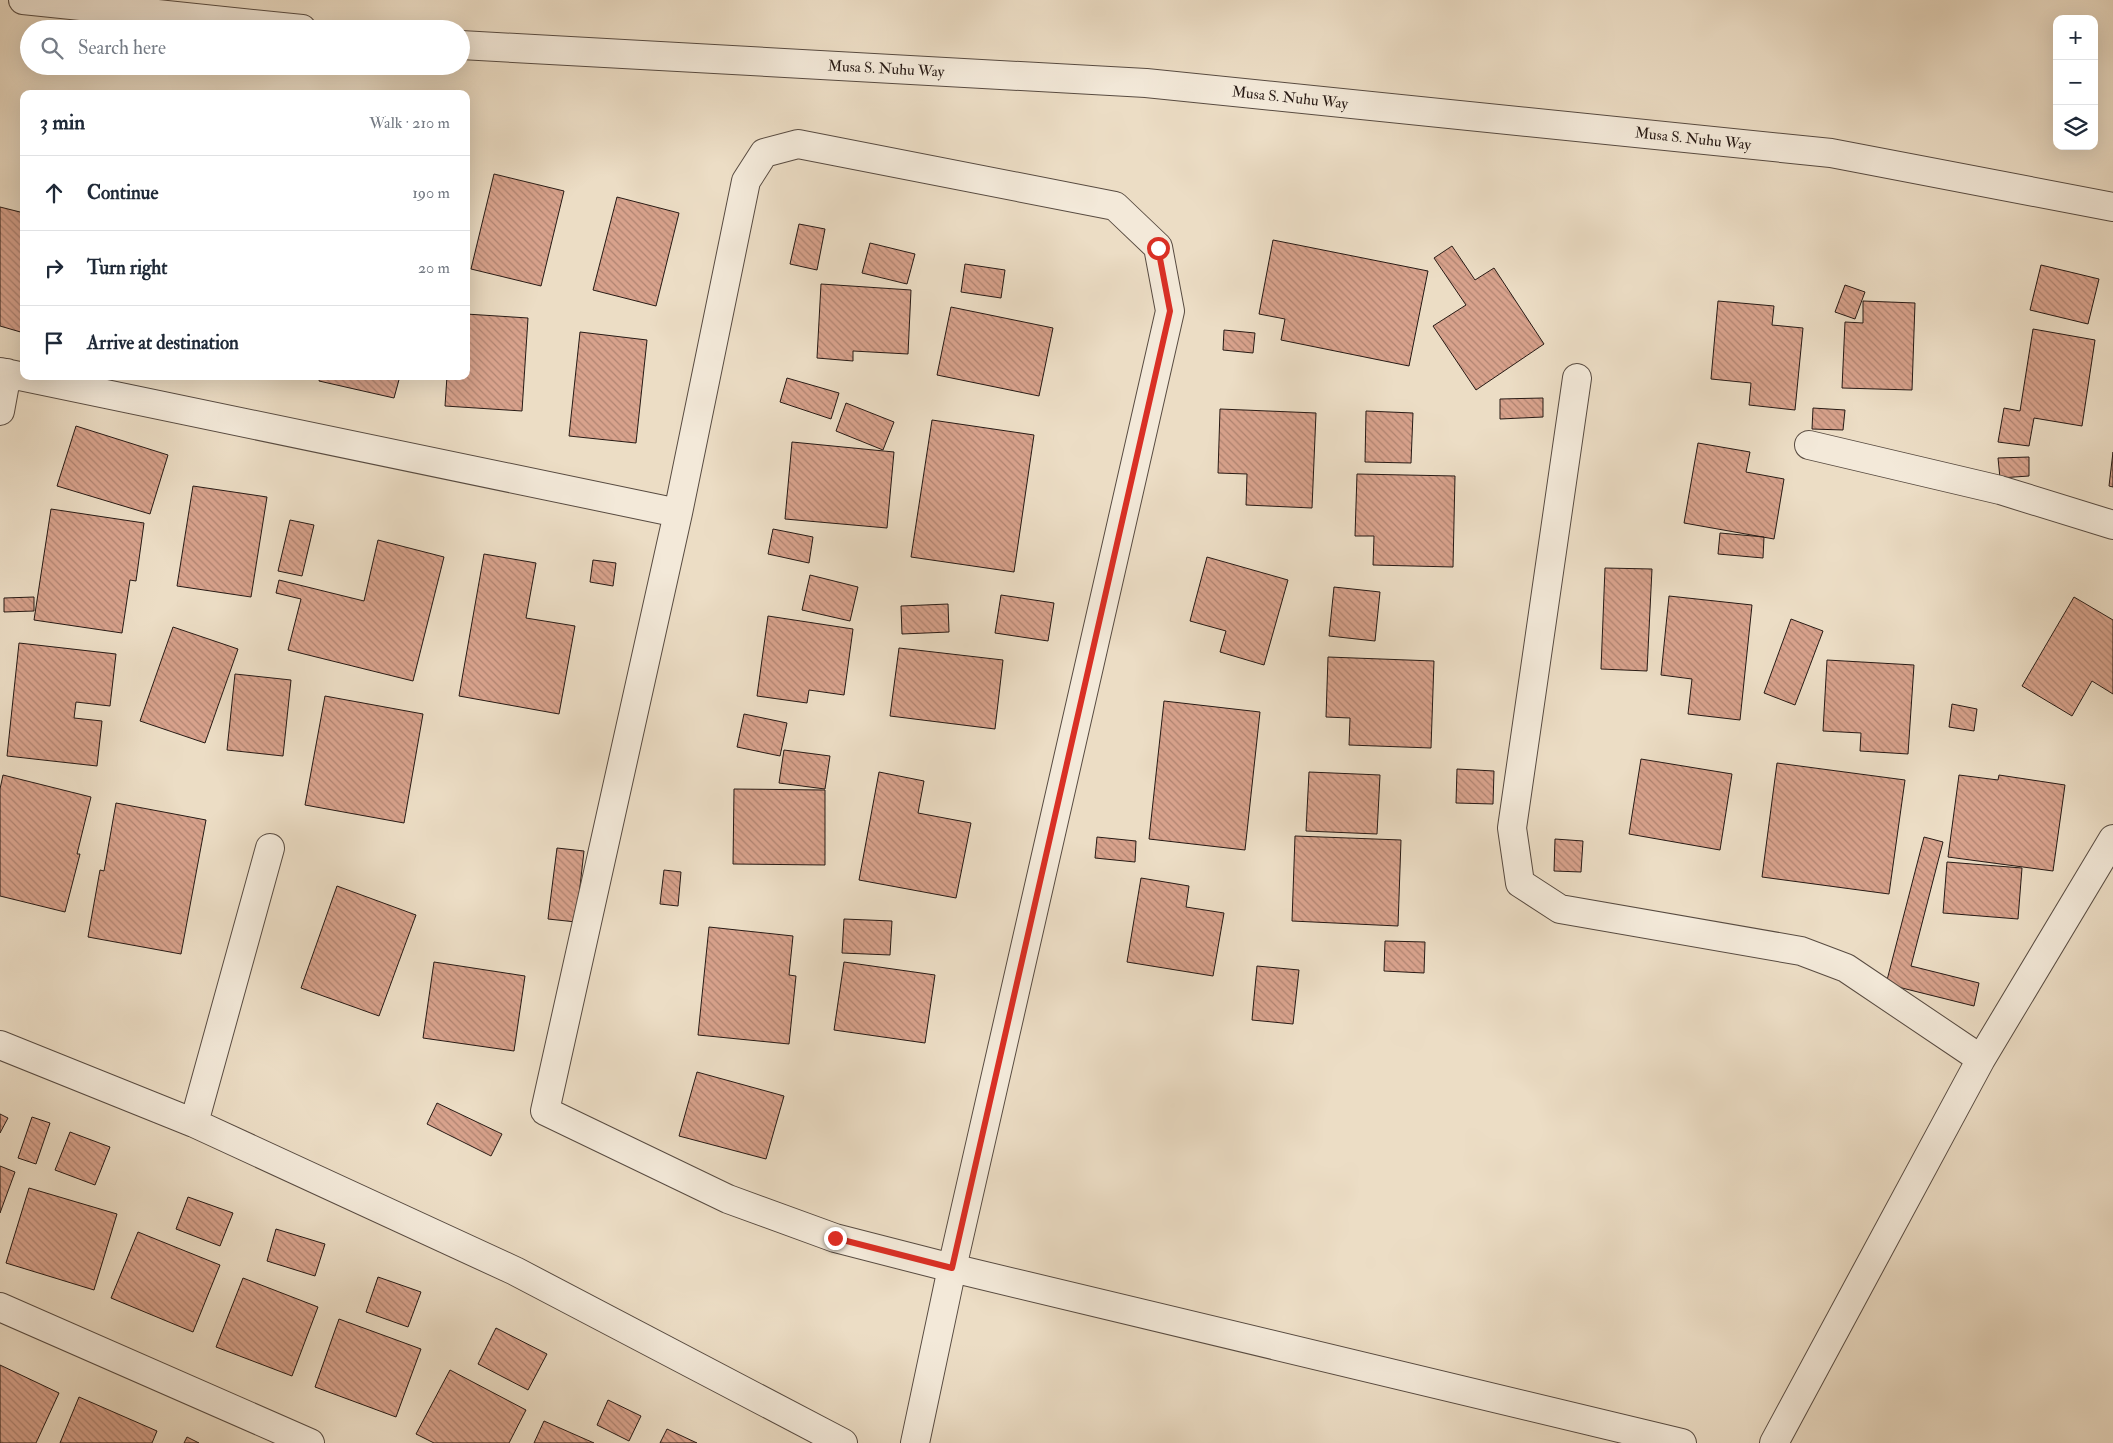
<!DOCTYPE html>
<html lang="en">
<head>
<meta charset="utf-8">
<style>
  body { margin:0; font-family:"IM FELL Double Pica",serif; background:#f6f6f7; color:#1f2937 }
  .controls { position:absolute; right:15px; top:15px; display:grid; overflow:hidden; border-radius:10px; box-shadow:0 5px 20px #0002 }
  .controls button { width:45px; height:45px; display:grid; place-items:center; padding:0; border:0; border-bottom:1px solid #e0e1e3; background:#fff; color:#1f2937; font:25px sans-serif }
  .stop { position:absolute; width:15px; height:15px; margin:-11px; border:4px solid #d93025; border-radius:50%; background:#fff }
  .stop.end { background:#d93025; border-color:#fff; box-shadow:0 1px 5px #0008 }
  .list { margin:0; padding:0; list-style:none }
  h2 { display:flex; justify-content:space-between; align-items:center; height:65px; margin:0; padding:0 20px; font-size:21px }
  h2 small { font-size:16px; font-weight:400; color:#747a83 }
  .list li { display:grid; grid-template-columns:32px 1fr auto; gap:15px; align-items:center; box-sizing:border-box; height:75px; padding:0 20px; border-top:1px solid #e0e1e3 }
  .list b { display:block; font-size:19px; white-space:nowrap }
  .list em { font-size:16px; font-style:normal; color:#747a83 }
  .icon { flex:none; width:28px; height:28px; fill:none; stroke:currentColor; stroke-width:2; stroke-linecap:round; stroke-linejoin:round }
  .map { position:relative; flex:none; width:2113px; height:1443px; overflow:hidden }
  .search { position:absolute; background:#fff; box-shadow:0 5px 20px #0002; left:20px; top:20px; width:450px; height:55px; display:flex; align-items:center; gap:12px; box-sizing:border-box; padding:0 18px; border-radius:28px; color:#747a83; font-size:19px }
  .panel { position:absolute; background:#fff; box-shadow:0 5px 20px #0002; left:20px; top:90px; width:450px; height:290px; border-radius:10px }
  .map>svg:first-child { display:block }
  .building { fill:url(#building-back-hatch); stroke:#271a15 }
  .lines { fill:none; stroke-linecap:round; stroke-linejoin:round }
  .minor-casing { stroke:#584b41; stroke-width:30 }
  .minor { stroke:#f3e9d9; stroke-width:28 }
  .route { stroke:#d93025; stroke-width:6 }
  .labels { text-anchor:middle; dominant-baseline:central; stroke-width:4; stroke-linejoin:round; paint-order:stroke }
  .street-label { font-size:15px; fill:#271a15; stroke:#f3e9d9 }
</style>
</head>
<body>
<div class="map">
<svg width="2113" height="1443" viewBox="0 0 2113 1443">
  <defs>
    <pattern id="building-back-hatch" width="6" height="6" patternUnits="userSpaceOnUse" patternTransform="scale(1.25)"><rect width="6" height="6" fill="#d8a28c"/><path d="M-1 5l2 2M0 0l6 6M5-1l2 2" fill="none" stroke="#af8371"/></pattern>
  </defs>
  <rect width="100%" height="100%" fill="#ecddc5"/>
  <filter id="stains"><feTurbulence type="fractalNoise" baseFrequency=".004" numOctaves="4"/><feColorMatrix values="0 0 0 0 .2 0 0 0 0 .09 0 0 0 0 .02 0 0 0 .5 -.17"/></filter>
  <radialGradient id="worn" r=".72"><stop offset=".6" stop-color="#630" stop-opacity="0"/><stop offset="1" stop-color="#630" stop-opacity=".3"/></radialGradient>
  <!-- building -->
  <path class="building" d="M494 174 564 191 541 286 471 269Z
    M617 197 679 213 656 306 593 290Z
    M0 207 24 213V333L0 326Z
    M799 224 825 229 817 270 790 264Z
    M1273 240 1428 271 1409 366 1281 340 1285 319 1259 314Z
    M870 243 915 254 907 284 862 273Z
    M1452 246 1475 280 1494 268 1544 344 1476 390 1433 326 1466 305 1434 258Z
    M965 264 1005 270 1001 298 961 292Z
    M2041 265 2099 279 2088 324 2030 310Z
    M821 284 911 290 908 354 853 351V361L817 358Z
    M1845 285 1865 292 1855 319 1835 312Z
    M1718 301 1774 306 1772 325 1803 328 1795 410 1749 405 1751 383 1711 379Z
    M1863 301 1915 303 1912 390 1842 388 1845 322 1863 323Z
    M951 307 1053 328 1039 396 937 375Z
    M466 314 528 318 522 411 445 406 447 376H466Z
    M2033 329 2095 340 2082 426 2034 418 2029 446 1998 442 2004 408 2020 411Z
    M1224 330 1255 333 1253 353 1223 350Z
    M580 332 647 340 636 443 569 436Z
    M320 376H400L394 398 319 381Z
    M787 378 839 393 831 419 780 402Z
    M1543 398V417L1500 419V399Z
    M846 403 894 422 883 450 836 431Z
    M1813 408 1845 410 1843 430 1812 429Z
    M1220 409 1316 413 1312 508 1246 505 1247 474 1218 473Z
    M1366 411 1413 413 1411 463 1365 462Z
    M932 420 1034 435 1014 572 911 557Z
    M76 426 168 455 150 514 57 486Z
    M792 442 894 452 887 528 785 519Z
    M1698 443 1750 452 1746 472 1784 479 1774 539 1684 523Z
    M2113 452V487L2109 486Z
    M2029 457V476L2000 478 1998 458Z
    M1357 474 1455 476 1453 567 1373 565 1374 536H1355Z
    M193 486 267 497 251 597 177 586Z
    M51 509 144 523 136 581 130 580 122 633 34 620Z
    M290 520 314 525 302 576 278 571Z
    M773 529 813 537 809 563 768 554Z
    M1720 533 1764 537 1763 558 1718 554Z
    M378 540 444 557 413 681 288 650 301 599 276 593 279 580 364 601Z
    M484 554 536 563 526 618 575 626 559 714 459 696Z
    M1207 557 1288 580 1264 665 1220 652 1226 631 1190 621Z
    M593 560 616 563 613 586 590 582Z
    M1605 568 1652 569 1647 671 1601 669Z
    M810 575 858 587 850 621 802 610Z
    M1334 587 1380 592 1375 641 1329 636Z
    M1001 595 1054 603 1048 641 995 633Z
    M1669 596 1752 605 1740 720 1688 714 1692 679 1661 675Z
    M34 597V611L4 612V598Z
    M2074 597 2113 620V694L2092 681 2072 716 2022 686Z
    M948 604 949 632 902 634 901 606Z
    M768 616 853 629 844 695 809 690 807 703 757 696Z
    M1791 619 1823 631 1795 705 1764 693Z
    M173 627 238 649 205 743 140 721Z
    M19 643 116 654 110 706 76 702 74 718 102 721 97 766 7 756Z
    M899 648 1003 660 995 729 890 716Z
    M1328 657 1434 661 1431 748 1349 745 1350 718 1326 717Z
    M1827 660 1914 665 1908 754 1860 751 1861 733 1823 731Z
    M235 674 291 680 283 756 227 750Z
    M325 696 423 714 404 823 305 805Z
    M1164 701 1260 712 1245 850 1149 839Z
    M1952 704 1977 709 1974 731 1949 727Z
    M744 714 787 723 780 756 737 747Z
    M784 750 830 756 825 789 779 783Z
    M1641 759 1732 774 1720 850 1629 834Z
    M1777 763 1905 780 1889 894 1762 877Z
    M1457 769 1494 771 1493 804 1456 803Z
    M879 772 924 781 918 813 971 823 956 898 859 880Z
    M1309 772 1380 775 1377 834 1306 831Z
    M3 775 91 797 77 854H80L65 912 0 896V789Z
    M1959 775 1998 780 1999 775 2065 785 2053 871 1948 857Z
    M734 789 825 790V865L733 864Z
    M116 803 206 820 181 954 88 937 100 870 104 871Z
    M1295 836 1401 840 1398 926 1292 921Z
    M1097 837 1136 841 1135 862 1095 858Z
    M1924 837 1943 842 1911 966 1979 983 1974 1006 1886 984Z
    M1555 839 1583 841 1581 872 1554 871Z
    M557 848 584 851 576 922 548 919Z
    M1947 862 2022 868 2018 919 1943 913Z
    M664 870 681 872 678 906 660 904Z
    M1141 878 1189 886 1186 907 1224 913 1213 976 1127 962Z
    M337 886 416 915 379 1016 301 988Z
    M844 919 892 921 890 955 842 953Z
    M709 927 793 936 789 975 796 976 789 1044 698 1035Z
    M1385 941 1425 942 1424 973 1384 971Z
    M434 962 525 976 514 1051 423 1038Z
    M844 962 935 975 925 1043 834 1030Z
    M1257 966 1299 970 1293 1024 1252 1020Z
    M697 1072 784 1096 766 1159 679 1136Z
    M437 1103 502 1134 491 1156 427 1124Z
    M0 1114 8 1118 0 1133Z
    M32 1117 50 1123 36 1164 18 1158Z
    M70 1132 110 1147 95 1185 55 1170Z
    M0 1166 15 1172 0 1213Z
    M29 1188 117 1214 94 1290 6 1263Z
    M188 1197 233 1213 220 1246 176 1229Z
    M276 1229 325 1244 315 1276 267 1261Z
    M138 1232 220 1265 193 1332 111 1298Z
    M378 1277 421 1292 408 1327 366 1312Z
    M243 1278 318 1307 292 1376 216 1347Z
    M339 1319 421 1349 396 1417 315 1387Z
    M496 1328 547 1354 528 1390 478 1364Z
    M0 1365 59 1393 36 1443H0Z
    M450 1370 526 1410 509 1443H434L416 1434Z
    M79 1397 157 1431 152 1443H60Z
    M608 1400 641 1416 629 1441 597 1425Z
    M544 1421 594 1443H534Z
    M667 1429 697 1443H660Z
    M187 1437 199 1443H184Z"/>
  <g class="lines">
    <!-- minor casing -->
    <g class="minor-casing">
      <path id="minor" d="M23 0 302 29
        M461 45 1146 83 1831 153 2113 207
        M0 372 678 513
        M1577 378 1512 828 1520 883 1560 909 1801 951 1846 968 1981 1059
        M0 411 7 373
        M1809 445 2000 490 2113 525
        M0 1045 194 1123 515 1271 843 1443
        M194 1123 270 848
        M0 1307 310 1443
        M915 1443 952 1268 1170 311 1158 247 1115 206 798 144 764 153 746 181 678 513 545 1111 728 1199 835 1238 952 1268 1682 1443
        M1774 1443 1981 1059 2113 839"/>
    </g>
    <!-- minor -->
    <use href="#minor" class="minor"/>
  </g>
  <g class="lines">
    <!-- route -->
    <path class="route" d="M835 1238 952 1268 1170 311 1158 248"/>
  </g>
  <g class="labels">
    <!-- street labels -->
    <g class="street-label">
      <text transform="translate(886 69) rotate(3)">Musa S. Nuhu Way</text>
      <text transform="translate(1290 98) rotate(6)">Musa S. Nuhu Way</text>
      <text transform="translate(1693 139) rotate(6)">Musa S. Nuhu Way</text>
    </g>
  </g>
  <rect width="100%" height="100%" filter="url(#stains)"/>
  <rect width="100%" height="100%" fill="url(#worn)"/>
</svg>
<div class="controls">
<button>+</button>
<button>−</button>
<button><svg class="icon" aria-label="layers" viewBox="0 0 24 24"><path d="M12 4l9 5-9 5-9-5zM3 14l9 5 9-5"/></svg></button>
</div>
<div class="stop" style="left:1158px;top:248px"></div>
<div class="stop end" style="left:835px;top:1238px"></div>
<div class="search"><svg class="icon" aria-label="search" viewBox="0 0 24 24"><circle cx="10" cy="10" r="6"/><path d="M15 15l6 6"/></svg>Search here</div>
<section class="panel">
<h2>3 min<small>Walk · 210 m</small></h2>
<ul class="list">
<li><svg class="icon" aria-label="ahead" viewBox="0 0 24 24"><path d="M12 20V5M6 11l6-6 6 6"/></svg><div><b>Continue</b></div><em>190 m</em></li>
<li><svg class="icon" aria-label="right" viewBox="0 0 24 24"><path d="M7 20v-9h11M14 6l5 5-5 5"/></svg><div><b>Turn right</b></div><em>20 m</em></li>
<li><svg class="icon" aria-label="arrive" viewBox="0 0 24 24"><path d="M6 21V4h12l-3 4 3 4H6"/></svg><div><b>Arrive at destination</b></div></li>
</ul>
</section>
</div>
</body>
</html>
